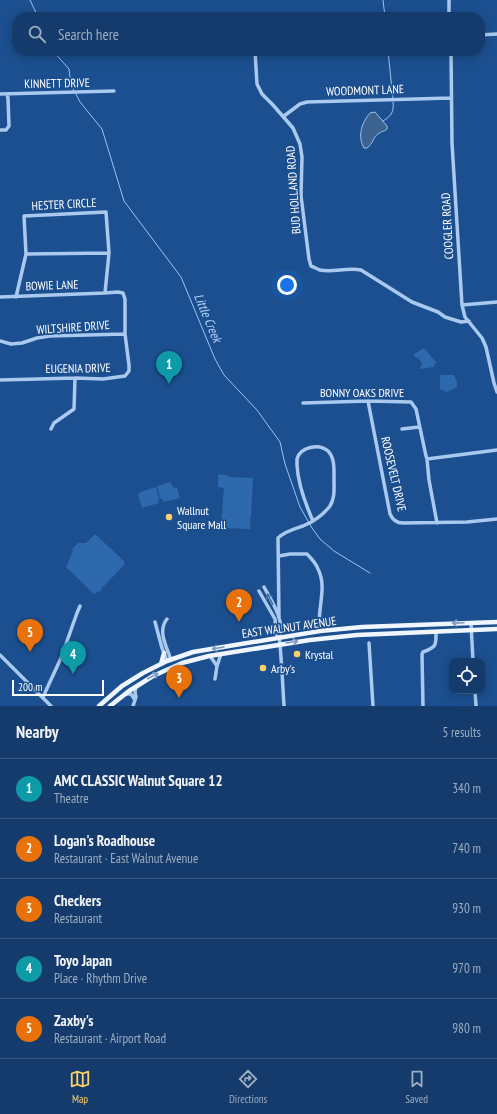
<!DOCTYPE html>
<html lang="en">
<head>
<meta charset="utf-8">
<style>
  body { margin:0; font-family:"PT Sans Narrow",sans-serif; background:#214673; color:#f1f3f6 }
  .controls { position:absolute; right:12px; bottom:12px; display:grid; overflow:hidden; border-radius:8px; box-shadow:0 2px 10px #0003 }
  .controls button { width:36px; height:36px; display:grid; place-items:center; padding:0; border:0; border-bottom:1px solid #33557e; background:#143b6b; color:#f1f3f6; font:20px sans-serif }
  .scale { position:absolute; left:12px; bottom:10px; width:92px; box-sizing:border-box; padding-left:4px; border:2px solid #fff; border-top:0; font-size:11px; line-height:14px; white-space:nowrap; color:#fff; -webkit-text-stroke:3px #1b4f8f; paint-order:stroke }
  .you { position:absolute; left:287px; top:285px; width:14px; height:14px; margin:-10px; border:3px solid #fff; border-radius:50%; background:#1a73e8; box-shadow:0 0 0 6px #1a73e833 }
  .badge { display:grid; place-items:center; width:26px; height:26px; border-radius:50%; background:#ffd166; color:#fff; font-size:13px; font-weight:700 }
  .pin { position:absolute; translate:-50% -33px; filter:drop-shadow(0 1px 2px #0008) }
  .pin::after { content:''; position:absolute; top:21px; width:14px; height:12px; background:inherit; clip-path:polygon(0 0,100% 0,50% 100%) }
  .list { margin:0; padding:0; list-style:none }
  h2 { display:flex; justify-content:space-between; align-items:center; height:52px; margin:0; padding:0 16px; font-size:17px }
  h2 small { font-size:13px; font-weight:400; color:#9dadc1 }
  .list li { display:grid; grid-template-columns:26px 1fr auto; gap:12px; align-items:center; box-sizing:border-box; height:60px; padding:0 16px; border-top:1px solid #33557e }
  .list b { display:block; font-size:15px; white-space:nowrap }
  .list p { margin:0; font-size:13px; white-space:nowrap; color:#9dadc1 }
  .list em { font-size:13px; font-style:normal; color:#9dadc1 }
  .icon { flex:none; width:22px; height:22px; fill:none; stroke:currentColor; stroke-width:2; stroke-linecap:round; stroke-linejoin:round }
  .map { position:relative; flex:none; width:497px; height:706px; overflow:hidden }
  .search { position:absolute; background:#143b6b; box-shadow:0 2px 10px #0003; left:12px; right:12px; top:12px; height:44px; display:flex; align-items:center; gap:10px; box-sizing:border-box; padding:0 14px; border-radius:16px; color:#9dadc1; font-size:15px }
  .sheet { height:352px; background:#143b6b }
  nav { display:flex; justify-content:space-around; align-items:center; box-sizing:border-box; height:56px; border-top:1px solid #33557e; background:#143b6b; font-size:11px; color:#9dadc1 }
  nav a { display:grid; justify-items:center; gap:2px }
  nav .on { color:#ffd166 }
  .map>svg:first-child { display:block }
  .green { fill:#2e69ad }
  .water { fill:#3c6290; stroke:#9cc4f0 }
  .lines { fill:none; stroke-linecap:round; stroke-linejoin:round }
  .stream { stroke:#9cc4f0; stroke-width:1 }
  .minor { stroke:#a9c9ee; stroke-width:3.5 }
  .major { stroke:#f0f6ff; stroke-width:4.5 }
  .oneway { stroke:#4674ac }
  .oneway2 { stroke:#7b9ac1 }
  .poi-dot { fill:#ffd166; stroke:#1b4f8f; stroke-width:1.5 }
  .labels { text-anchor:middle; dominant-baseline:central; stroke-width:3.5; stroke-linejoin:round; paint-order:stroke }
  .street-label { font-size:12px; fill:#fff; stroke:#1b4f8f }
  .poi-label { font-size:12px; fill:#fff; stroke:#1b4f8f; text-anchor:start }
  .water-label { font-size:13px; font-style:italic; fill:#b5d3f5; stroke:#1b4f8f }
</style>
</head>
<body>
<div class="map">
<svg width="497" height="706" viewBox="0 0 497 706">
  <rect width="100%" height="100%" fill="#1b4f8f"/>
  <!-- green -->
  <path class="green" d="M424 348 436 362 434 367 419 369 422 364 420 360 413 355Z
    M440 375H454L457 382V387L447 392 440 389Z
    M219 474 229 476 230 477 253 478 251 516 250 519V529L222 528 221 526 224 488 218 487V475Z
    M170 482 174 488H177L180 498 163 502V499L160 498 157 486Z
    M156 487 159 499 158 501 159 503 142 508 138 495 140 492Z
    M95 534 125 562 123 566 104 586 102 587 101 588H103L100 591 94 594 66 567 73 551 72 549 78 543H86Z"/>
  <!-- water -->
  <path class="water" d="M375 112 387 126V129C384 132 381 131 378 134 373 137 373 144 367 148H364C357 136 362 122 370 113Z"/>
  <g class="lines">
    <!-- stream -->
    <path class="stream" d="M30 0 38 17
      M383 0 385 17
      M53 51 69 69 71 85 74 91
      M388 51 393 99
      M76 94 80 102 102 129 124 201 181 277 215 359 224 375 257 410 280 442 285 464 300 507 312 528 320 539 334 551 370 573
      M383 121C392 116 394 111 393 102"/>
    <!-- minor -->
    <path class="minor" d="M449 0V17
      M480 35 497 34
      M255 51 257 84 262 94 273 105 293 128 300 144 302 157 301 196 309 259 311 266C314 267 317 269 320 270 333 273 347 267 361 270L412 302 438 312 445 317 461 322 469 321
      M451 51 452 143 462 305 465 317 482 338 486 347 494 383 497 392
      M0 94 114 91
      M284 116 300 104 307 102 451 98
      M0 130H6L9 126 8 98 7 94
      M26 254 109 253
      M0 297 105 293 118 292 123 293 125 299V334L129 365V371L125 376 103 379 75 378 0 380
      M16 297 26 254 24 216 106 212 109 253 105 293
      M462 305 497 302
      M0 341 11 344 22 343 37 338 50 336 125 334
      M368 401 390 514C393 521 397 523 403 523L467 522 497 519
      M303 403 368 401 411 402 416 409 426 456 427 459 429 480 437 523
      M51 429 54 423 74 409 75 378
      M402 429 419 427
      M427 459 497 450
      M279 556 290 554H307C311 558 316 563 318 569 328 588 316 611 320 631
      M264 587C271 600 286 622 279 637
      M259 591 275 619 276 634 279 637 280 644 282 672 284 706
      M279 618 278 538C285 531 294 529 303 526 313 522 323 515 330 506 335 498 334 489 334 480 334 470 335 458 328 451 319 443 300 447 297 459 297 461 297 463 297 465 298 485 305 503 313 521
      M167 619C157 631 167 647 171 660
      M155 622 162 648 167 661
      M471 623 473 661
      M369 643 373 706
      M0 655 51 706
      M210 656 217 666
      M215 679 217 666 221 654
      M475 691 476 706
      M125 694H131L135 700
      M43 697 61 658 77 613 80 606
      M133 706 136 697 135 692 136 687
      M423 706 422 654 423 652C437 647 436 645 436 632"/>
    <!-- major -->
    <path class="major" d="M161 664 164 653
      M99 706 122 686 143 673 167 661 193 652 320 631 362 627 497 622
      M110 706 129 691 153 676 182 663 209 656 310 640 357 635 497 629"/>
  </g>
  <!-- one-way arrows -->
  <defs><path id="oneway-shaft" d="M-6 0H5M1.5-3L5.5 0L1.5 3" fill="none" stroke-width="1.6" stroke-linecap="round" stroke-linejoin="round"/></defs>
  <use class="oneway" href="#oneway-shaft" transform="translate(270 599) rotate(-118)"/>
  <g class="oneway2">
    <use href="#oneway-shaft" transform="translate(458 623) rotate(178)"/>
    <use href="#oneway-shaft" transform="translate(292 642) rotate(-9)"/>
    <use href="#oneway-shaft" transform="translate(218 648) rotate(170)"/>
    <use href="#oneway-shaft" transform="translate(153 676) rotate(-28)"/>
  </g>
  <!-- markers -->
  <g class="poi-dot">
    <circle cx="169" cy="517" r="4"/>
    <circle cx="297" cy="654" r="4"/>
    <circle cx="263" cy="668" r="4"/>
  </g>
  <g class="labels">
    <!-- street labels -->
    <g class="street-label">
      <text transform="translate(57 83) rotate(-1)">KINNETT DRIVE</text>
      <text transform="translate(365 90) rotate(-2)">WOODMONT LANE</text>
      <text transform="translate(293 190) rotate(-94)">BUD HOLLAND ROAD</text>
      <text transform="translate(64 204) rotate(-3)">HESTER CIRCLE</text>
      <text transform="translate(447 226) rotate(-93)">COOGLER ROAD</text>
      <text transform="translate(52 285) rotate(-2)">BOWIE LANE</text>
      <text transform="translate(73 327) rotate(-4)">WILTSHIRE DRIVE</text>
      <text transform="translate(78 368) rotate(-1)">EUGENIA DRIVE</text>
      <text x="362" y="392">BONNY OAKS DRIVE</text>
      <text transform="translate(394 474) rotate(77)">ROOSEVELT DRIVE</text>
      <text transform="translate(289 627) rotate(-8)">EAST WALNUT AVENUE</text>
    </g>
    <!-- poi labels -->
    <g class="poi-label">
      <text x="177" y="510">Wallnut<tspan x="177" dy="14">Square Mall</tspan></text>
      <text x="305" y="654">Krystal</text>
      <text x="271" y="668">Arby's</text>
    </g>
    <!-- water labels -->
    <g class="water-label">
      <text transform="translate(208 318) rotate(67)">Little Creek</text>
    </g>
  </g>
</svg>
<div class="controls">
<button><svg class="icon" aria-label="locate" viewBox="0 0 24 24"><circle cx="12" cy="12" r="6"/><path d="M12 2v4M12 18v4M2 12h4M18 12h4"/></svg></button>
</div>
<div class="scale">200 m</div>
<div class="you"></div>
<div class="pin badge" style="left:169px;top:384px;background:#0f9aa8">1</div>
<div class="pin badge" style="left:239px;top:622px;background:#e8710a">2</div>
<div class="pin badge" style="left:179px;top:698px;background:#e8710a">3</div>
<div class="pin badge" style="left:73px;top:674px;background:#0f9aa8">4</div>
<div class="pin badge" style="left:30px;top:652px;background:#e8710a">5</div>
<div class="search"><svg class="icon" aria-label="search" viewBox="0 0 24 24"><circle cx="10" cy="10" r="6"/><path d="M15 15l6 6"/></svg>Search here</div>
</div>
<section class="sheet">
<h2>Nearby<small>5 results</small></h2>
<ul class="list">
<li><span class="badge" style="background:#0f9aa8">1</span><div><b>AMC CLASSIC Walnut Square 12</b><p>Theatre</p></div><em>340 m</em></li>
<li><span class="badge" style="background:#e8710a">2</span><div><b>Logan's Roadhouse</b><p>Restaurant · East Walnut Avenue</p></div><em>740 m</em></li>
<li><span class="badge" style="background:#e8710a">3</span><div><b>Checkers</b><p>Restaurant</p></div><em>930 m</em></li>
<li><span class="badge" style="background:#0f9aa8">4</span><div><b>Toyo Japan</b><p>Place · Rhythm Drive</p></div><em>970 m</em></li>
<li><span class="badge" style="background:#e8710a">5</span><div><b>Zaxby's</b><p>Restaurant · Airport Road</p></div><em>980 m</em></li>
</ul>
</section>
<nav>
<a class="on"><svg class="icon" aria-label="map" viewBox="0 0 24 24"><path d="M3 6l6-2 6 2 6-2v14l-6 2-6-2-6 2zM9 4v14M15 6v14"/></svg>Map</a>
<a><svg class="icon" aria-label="directions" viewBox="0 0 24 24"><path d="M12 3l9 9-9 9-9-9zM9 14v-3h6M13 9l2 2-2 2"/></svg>Directions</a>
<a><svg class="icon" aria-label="saved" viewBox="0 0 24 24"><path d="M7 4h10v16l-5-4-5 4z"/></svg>Saved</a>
</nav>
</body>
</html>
